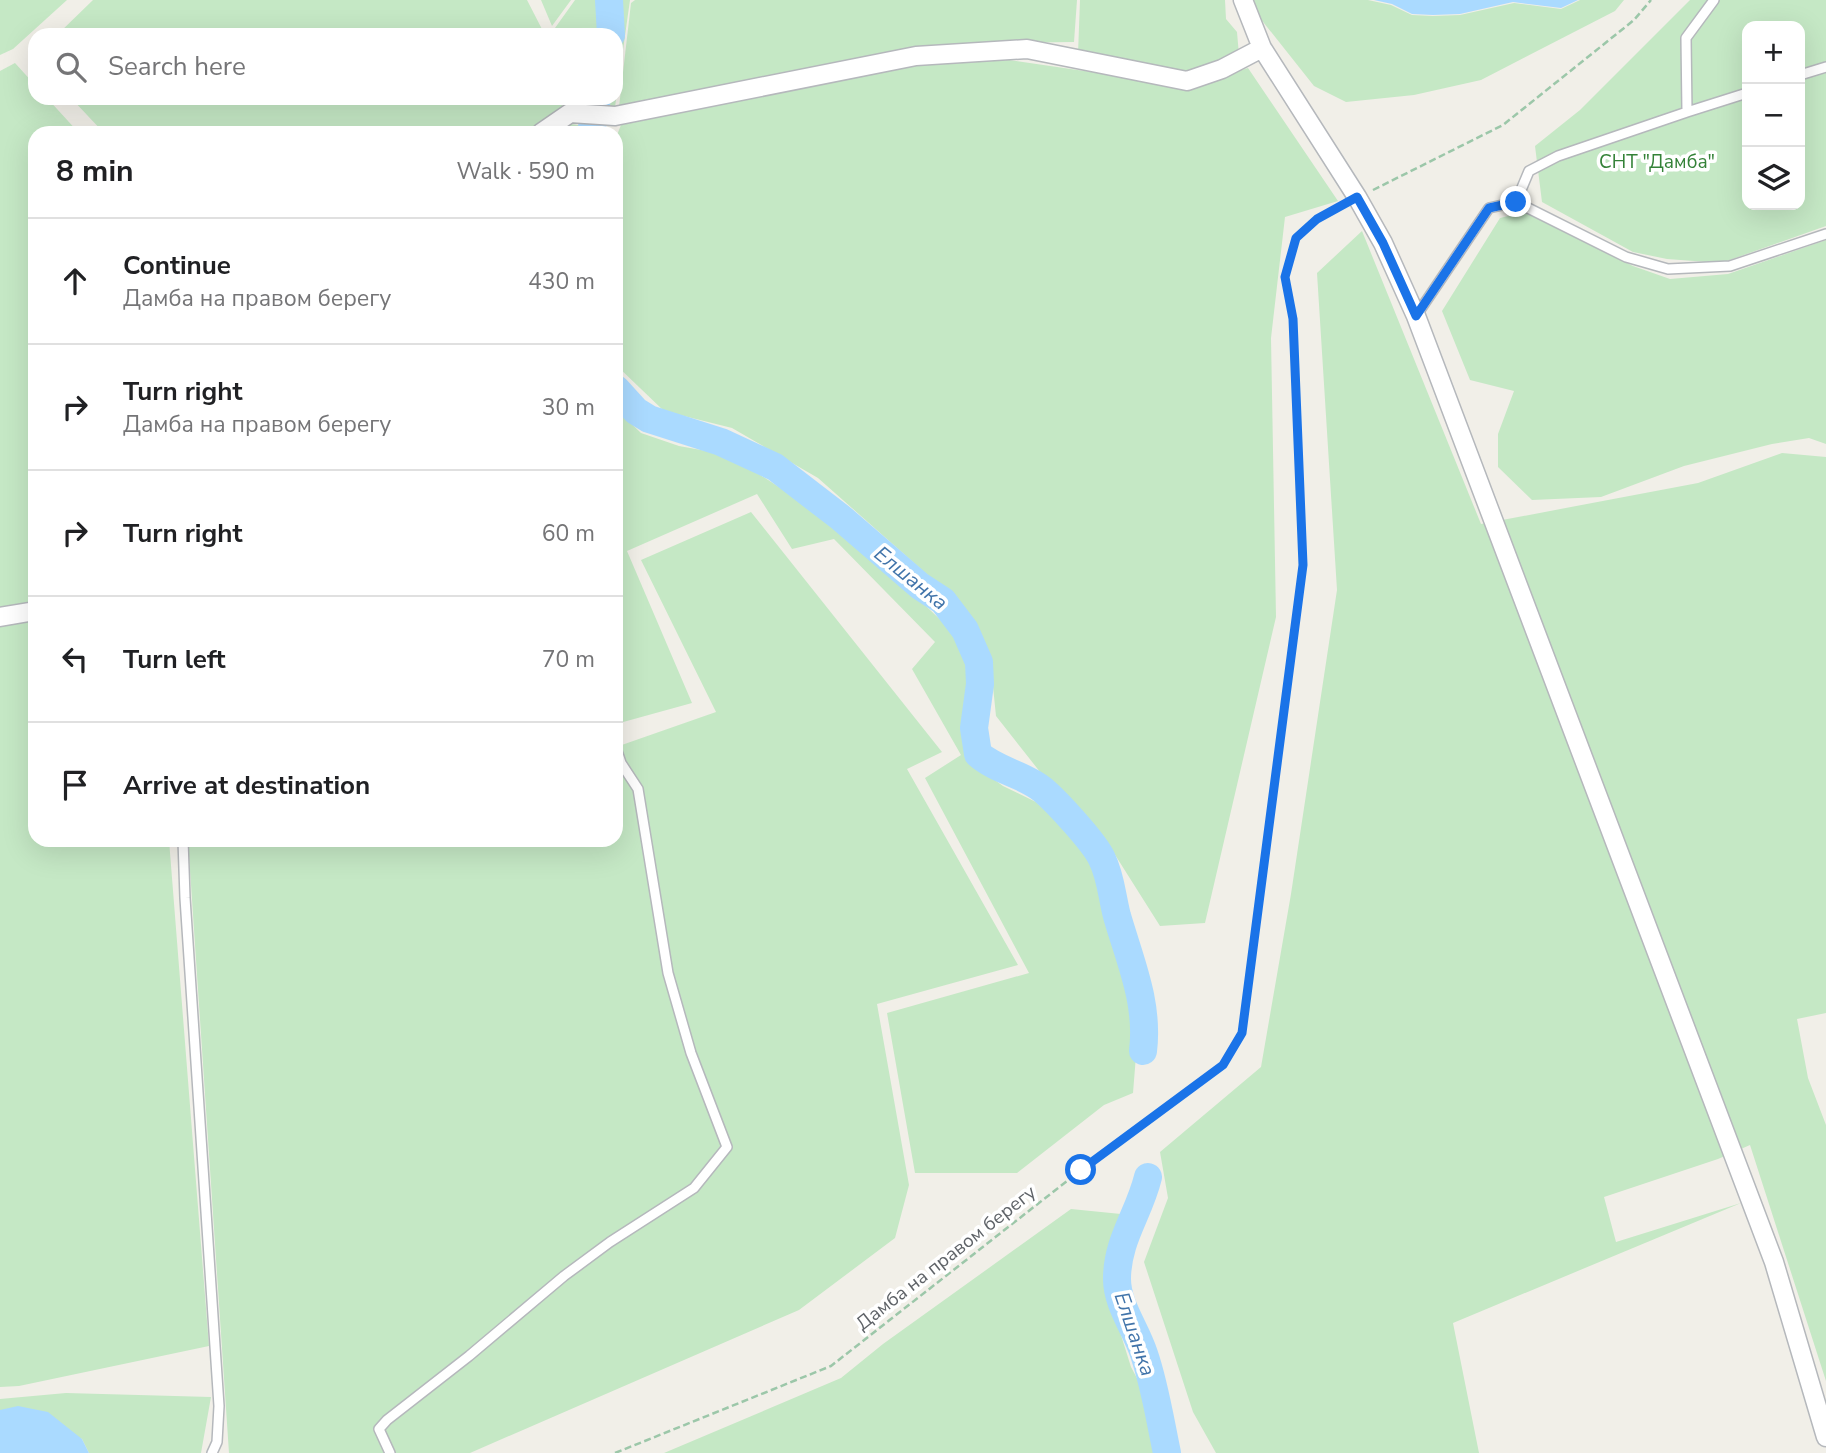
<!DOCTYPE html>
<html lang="en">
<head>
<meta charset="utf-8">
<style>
  body { margin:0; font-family:"Nunito Sans",sans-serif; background:#f6f6f6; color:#202124 }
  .controls { position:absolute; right:21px; top:21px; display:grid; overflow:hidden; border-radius:14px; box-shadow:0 7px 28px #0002 }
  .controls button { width:63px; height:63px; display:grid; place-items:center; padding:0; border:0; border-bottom:2px solid #e0e0e0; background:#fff; color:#202124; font:35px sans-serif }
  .stop { position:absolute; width:21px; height:21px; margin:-16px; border:5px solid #1a73e8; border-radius:50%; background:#fff }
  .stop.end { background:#1a73e8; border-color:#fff; box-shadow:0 2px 7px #0008 }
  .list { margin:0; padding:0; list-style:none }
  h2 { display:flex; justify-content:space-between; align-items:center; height:91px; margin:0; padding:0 28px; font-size:30px }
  h2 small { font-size:23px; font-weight:400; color:#757577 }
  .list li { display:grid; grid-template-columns:46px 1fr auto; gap:21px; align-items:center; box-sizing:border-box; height:126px; padding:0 28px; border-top:2px solid #e0e0e0 }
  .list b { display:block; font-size:26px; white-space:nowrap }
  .list p { margin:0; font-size:23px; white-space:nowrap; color:#757577 }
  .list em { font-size:23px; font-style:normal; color:#757577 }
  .icon { flex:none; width:38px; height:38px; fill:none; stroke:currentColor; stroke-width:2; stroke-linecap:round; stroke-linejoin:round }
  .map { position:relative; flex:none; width:1826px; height:1453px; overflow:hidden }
  .search { position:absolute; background:#fff; box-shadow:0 7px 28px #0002; left:28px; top:28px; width:595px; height:77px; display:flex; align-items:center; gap:18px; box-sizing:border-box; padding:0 24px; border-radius:21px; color:#757577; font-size:26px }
  .panel { position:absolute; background:#fff; box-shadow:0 7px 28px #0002; left:28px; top:126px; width:595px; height:721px; border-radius:21px }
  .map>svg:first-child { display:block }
  .green { fill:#c5e8c5; fill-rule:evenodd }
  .water { fill:#aadaff }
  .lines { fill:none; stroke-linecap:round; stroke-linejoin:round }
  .river { stroke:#aadaff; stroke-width:28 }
  .lane-casing { stroke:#b5b8bc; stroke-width:12 }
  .street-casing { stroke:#b5b8bc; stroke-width:21 }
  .path { stroke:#9cc7a9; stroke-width:2.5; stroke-dasharray:7 3.5; stroke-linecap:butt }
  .lane { stroke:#fff; stroke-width:9 }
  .street { stroke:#fff; stroke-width:18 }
  .route { stroke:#1a73e8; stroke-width:9 }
  .labels { text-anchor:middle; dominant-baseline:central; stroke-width:7; stroke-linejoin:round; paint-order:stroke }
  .park-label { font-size:19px; fill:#348238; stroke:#fff }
  .street-label { font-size:19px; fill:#5f6368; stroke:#fff }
  .water-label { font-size:21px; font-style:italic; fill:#4174aa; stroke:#fff }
</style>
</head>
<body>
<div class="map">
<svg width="1826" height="1453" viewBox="0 0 1826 1453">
  <rect width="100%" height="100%" fill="#f1efe8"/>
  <!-- green -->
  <path class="green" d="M0 0H67L13 49 0 55Z
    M93 0H527L545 35H57Z
    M541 0H571L552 26Z
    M575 0H630L615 107H569V98H616V35H561L555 28Z
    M635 0H1077L1074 42 1006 43 893 52 619 107 631 3Z
    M1080 0H1225L1226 19 1237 32 1239 55 1184 72 1078 54Z
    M1254 0H1368L1391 5 1412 15 1433 16 1460 15 1514 3 1561 9 1580 0H1624L1615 11 1481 80 1414 95 1346 102 1314 86 1256 13Z
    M1690 0H1826V226L1721 263 1667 259 1633 252 1542 202 1535 146 1580 110ZM1747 26H1800V205H1747Z
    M1009 60 1187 86 1248 68 1338 201 1285 217 1271 338 1276 617 1205 923 1160 926 1112 850 1055 791 996 716 991 667 956 600 818 478 732 428 664 411 616 365V174L618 169 617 135 621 125 895 67Z
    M15 63 35 85V98H47L79 133H35V840H169L209 1346 19 1386 0 1387V71Z
    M71 98H562V109L531 128 529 133H104Z
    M571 124 591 127 590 133H552Z
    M1525 212 1633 266 1670 279 1728 274 1826 240V444L1809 438 1772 444 1684 466 1601 497 1532 500 1498 467V434L1514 391 1470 380 1442 311 1500 218Z
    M1362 231 1481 524 1698 483 1782 453 1826 457V1013L1797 1019 1808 1078 1826 1125V1381L1750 1145 1718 1159 1604 1197 1616 1242 1741 1203 1453 1323 1479 1453H1216L1193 1412 1144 1262 1168 1198 1160 1152 1261 1067 1291 894 1337 590 1317 273Z
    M616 409 641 433 679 446 712 452 751 469 782 489 822 516 889 571 949 628 968 658 973 681 969 739 977 767 1003 786 1036 802 1057 821 1087 856 1101 884 1110 927 1126 971 1135 1008 1137 1043 1133 1093 1104 1105 1017 1173H915L887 1013 1029 973 925 778 961 755 912 669 935 642 834 539 792 549 757 494 627 551 692 703 616 724Z
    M751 512 942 752 907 769 1018 965 877 1004 909 1185 895 1238 799 1310 470 1453H229L188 840H616V747L716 712 641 560Z
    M1071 1209 1131 1215 1113 1246 1116 1319 1131 1367 1147 1397 1155 1421 1157 1453H664L841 1378 883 1344Z
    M66 1393 211 1397 201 1453H89L82 1439 0 1410V1399Z"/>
  <!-- water -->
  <path class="water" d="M1374 0H1578L1561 8 1513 2 1460 14 1433 15 1412 14 1392 4Z
    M18 1406 48 1412 82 1439 89 1453H0V1410Z"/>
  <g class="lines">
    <!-- river -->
    <path class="river" d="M609 0 611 35
      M591 133 597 98
      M616 389 636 411 649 419 721 442 775 467 840 517 920 586 943 601 965 630 979 662 980 684 974 728 978 754C997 771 1024 774 1043 790 1057 802 1095 843 1102 859 1111 877 1112 897 1117 916 1130 961 1149 1003 1143 1051
      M1148 1177C1139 1214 1117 1240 1117 1279 1117 1305 1136 1329 1144 1354 1155 1386 1160 1420 1167 1453"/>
    <!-- lane casing -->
    <g class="lane-casing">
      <path id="lane" d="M1800 75 1826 67
        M1687 112 1747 93
        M1516 202 1529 171 1558 156 1687 112 1686 38 1714 0
        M1416 316 1489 208 1516 202 1626 257 1668 269 1730 266 1826 234
        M183 840 185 898 219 1406 217 1442 212 1453
        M390 1453 379 1429 387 1420 469 1356 564 1276 610 1242 694 1188 727 1147 691 1053 668 973 638 789 621 763 616 748"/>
    </g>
    <!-- street casing -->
    <g class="street-casing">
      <path id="street" d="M1243 0 1262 48 1357 197 1383 243 1416 316 1774 1262 1826 1437
        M541 133 570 113 615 116 916 56 1027 49 1187 81 1222 69 1262 48
        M0 617 35 611"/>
    </g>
    <!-- path -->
    <path class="path" d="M1373 190 1503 125 1634 20 1651 0
      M615 1453 831 1366 1081 1170 1223 1065 1242 1033 1302 565 1293 319 1285 277 1296 238 1317 219 1342 205"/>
    <!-- lane -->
    <use href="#lane" class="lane"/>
    <!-- street -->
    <use href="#street" class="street"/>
  </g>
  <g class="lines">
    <!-- route -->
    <path class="route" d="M1081 1170 1223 1065 1242 1033 1303 565 1293 319 1285 277 1296 238 1317 219 1357 197 1383 243 1416 316 1489 208 1516 202"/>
  </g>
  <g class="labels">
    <!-- park labels -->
    <g class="park-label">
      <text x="1657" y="162">СНТ "Дамба"</text>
    </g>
    <!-- street labels -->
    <g class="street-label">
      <text transform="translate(946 1258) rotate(-38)">Дамба на правом берегу</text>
    </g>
    <!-- water labels -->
    <g class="water-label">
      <text transform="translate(911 578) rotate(39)">Елшанка</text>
      <text transform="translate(1135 1334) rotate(71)">Елшанка</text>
    </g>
  </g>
</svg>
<div class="controls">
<button>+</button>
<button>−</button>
<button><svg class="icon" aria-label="layers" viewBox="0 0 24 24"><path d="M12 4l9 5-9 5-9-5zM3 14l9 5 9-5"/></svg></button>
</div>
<div class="stop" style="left:1081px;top:1170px"></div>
<div class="stop end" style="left:1516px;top:202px"></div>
<div class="search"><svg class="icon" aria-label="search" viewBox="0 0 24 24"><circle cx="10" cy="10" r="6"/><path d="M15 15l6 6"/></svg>Search here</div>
<section class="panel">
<h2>8 min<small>Walk · 590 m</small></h2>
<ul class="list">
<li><svg class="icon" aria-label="ahead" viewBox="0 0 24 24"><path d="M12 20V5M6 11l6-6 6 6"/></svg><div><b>Continue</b><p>Дамба на правом берегу</p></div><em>430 m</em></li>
<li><svg class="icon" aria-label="right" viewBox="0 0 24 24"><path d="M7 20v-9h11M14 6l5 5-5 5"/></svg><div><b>Turn right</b><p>Дамба на правом берегу</p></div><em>30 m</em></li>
<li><svg class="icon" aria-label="right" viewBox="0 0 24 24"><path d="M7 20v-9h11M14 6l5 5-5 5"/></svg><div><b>Turn right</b></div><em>60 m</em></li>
<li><svg class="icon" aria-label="left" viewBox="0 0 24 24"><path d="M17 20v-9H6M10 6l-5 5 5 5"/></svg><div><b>Turn left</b></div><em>70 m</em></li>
<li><svg class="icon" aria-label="arrive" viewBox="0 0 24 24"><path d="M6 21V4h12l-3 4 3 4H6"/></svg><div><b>Arrive at destination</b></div></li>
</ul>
</section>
</div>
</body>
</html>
